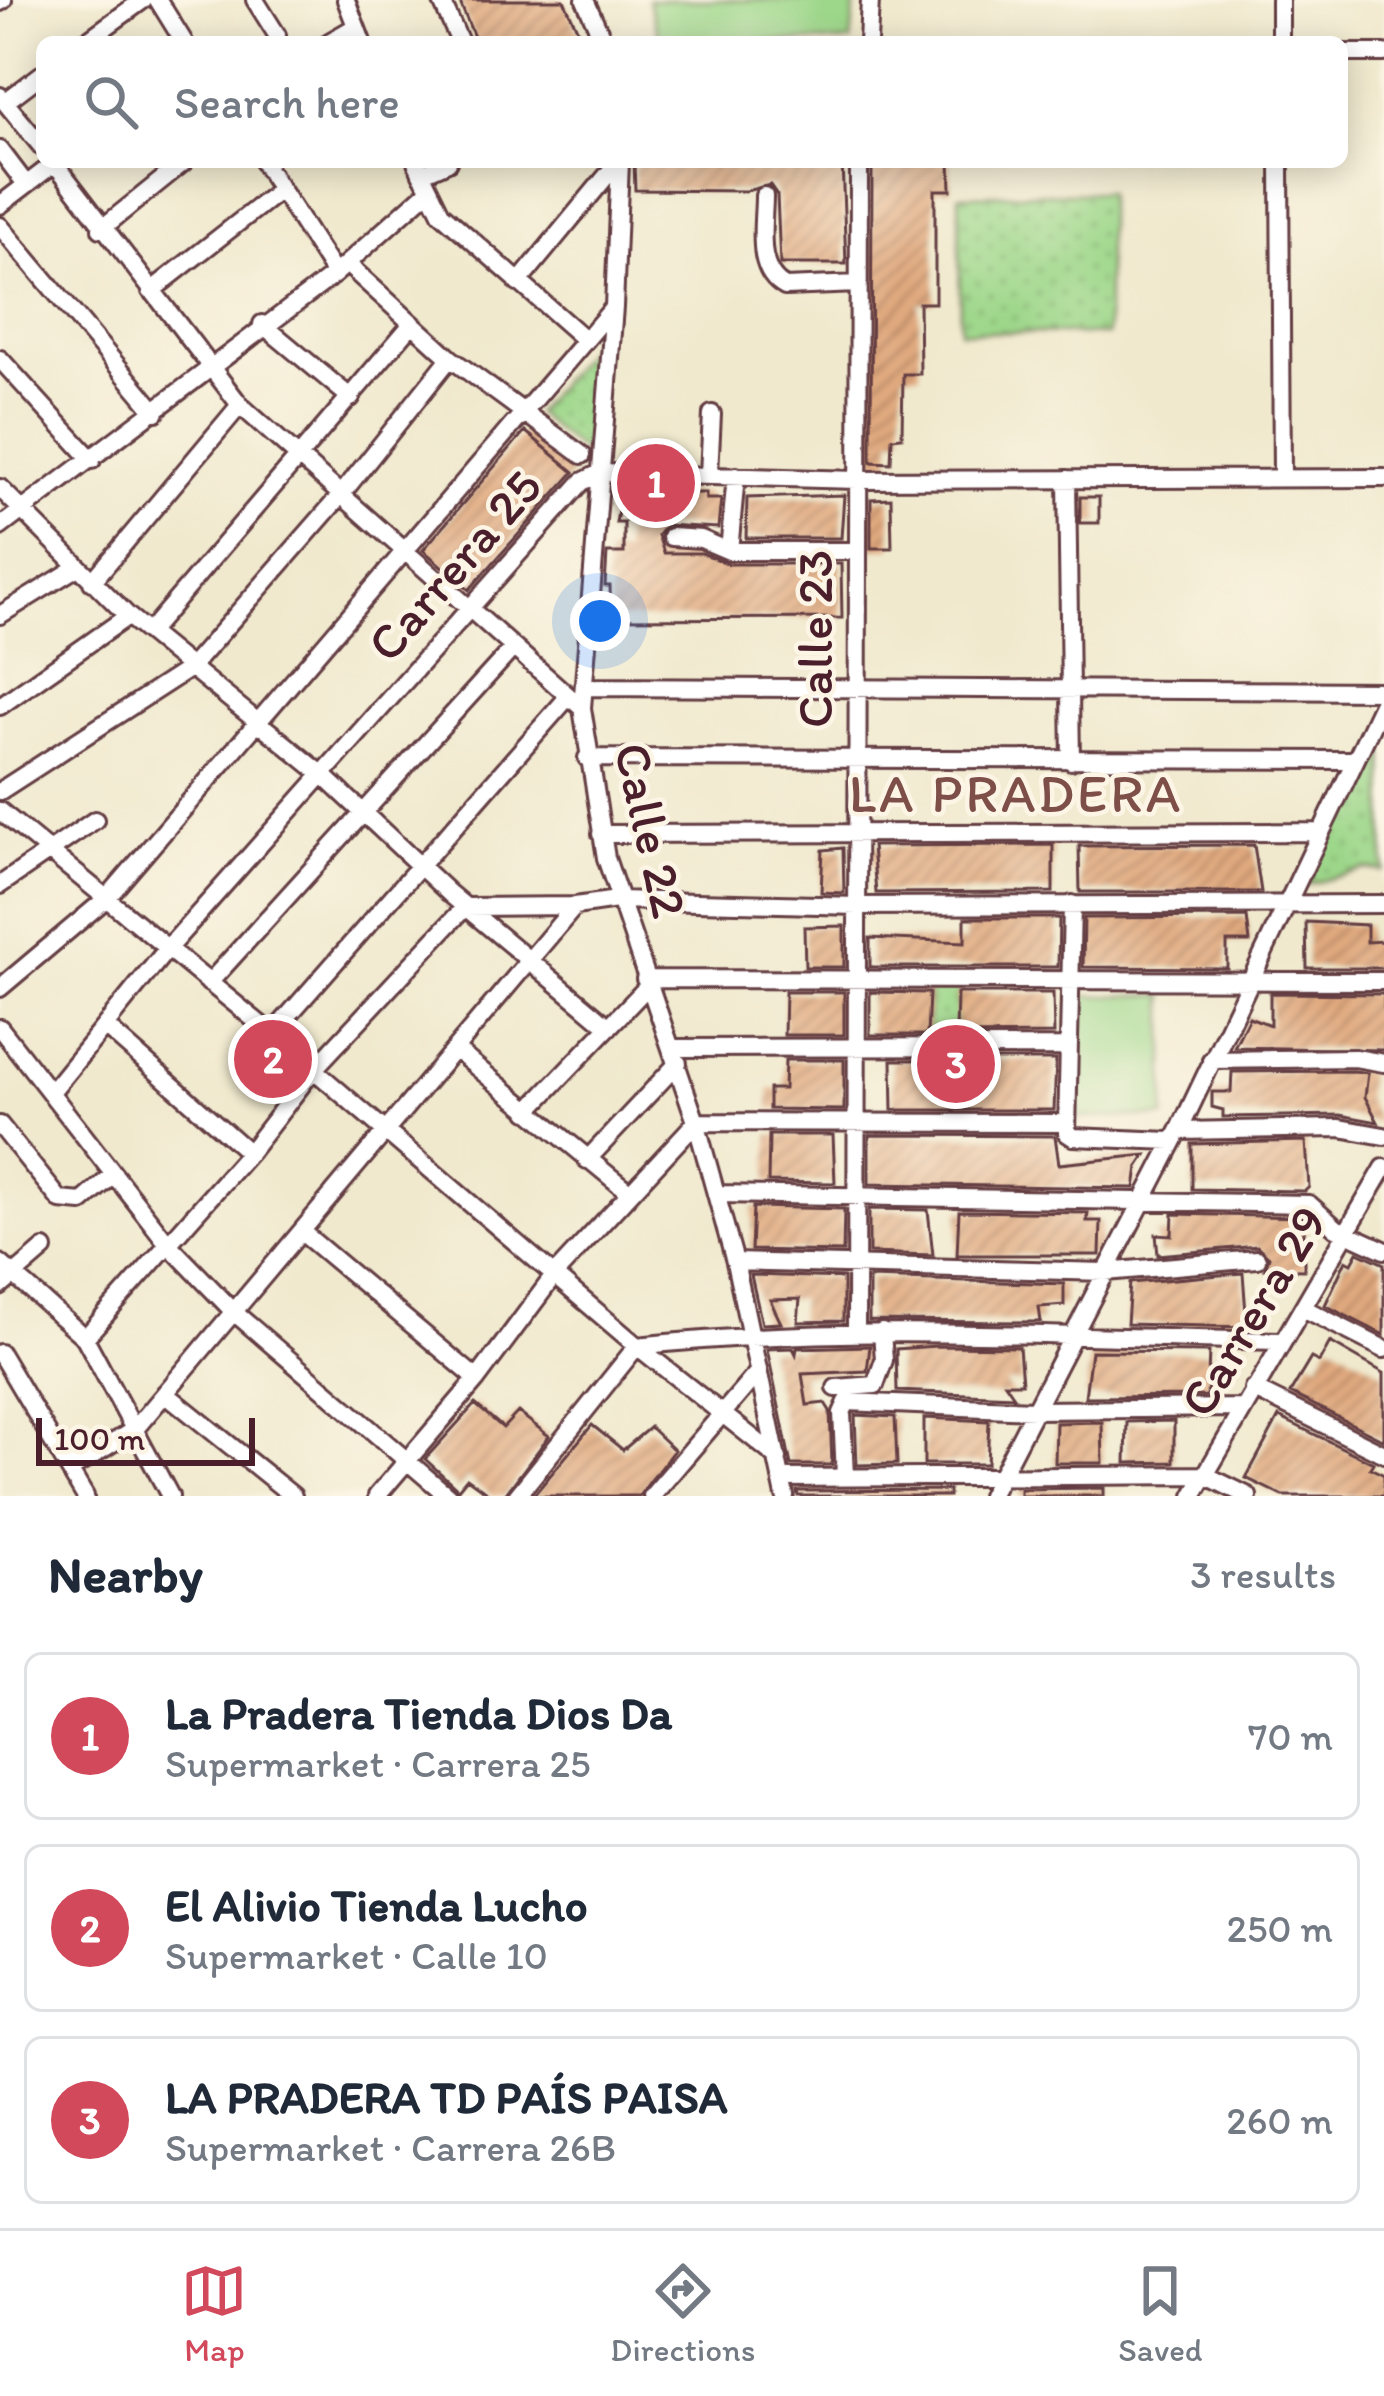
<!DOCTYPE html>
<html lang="en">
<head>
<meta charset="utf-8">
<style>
  body { margin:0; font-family:Itim,sans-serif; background:#f6f6f7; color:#1f2937 }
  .scale { position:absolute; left:36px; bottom:30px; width:219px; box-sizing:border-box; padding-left:12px; border:6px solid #4a1f2b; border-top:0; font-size:33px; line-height:42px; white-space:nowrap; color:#4a1f2b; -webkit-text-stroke:9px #fcf5e5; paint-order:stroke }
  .you { position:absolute; left:600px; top:621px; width:42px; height:42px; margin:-30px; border:9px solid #fff; border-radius:50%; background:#1a73e8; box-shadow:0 0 0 18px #1a73e833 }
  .badge { display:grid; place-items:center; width:78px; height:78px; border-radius:50%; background:#d1495b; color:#fff; font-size:39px; font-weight:700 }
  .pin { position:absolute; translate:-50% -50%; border:6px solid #fff; box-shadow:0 3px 12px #0006 }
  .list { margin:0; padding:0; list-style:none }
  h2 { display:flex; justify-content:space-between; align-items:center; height:156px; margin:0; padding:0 48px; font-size:51px }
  h2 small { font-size:39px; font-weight:400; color:#747a83 }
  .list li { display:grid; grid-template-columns:78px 1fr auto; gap:36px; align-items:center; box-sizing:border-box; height:168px; margin:0 24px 24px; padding:0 24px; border:3px solid #e0e1e3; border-radius:18px }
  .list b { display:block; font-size:45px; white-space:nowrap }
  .list p { margin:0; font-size:39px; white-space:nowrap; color:#747a83 }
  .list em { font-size:39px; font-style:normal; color:#747a83 }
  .icon { flex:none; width:66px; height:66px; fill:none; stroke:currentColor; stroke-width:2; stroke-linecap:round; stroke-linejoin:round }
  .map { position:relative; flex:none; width:1384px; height:1496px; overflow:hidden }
  .search { position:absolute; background:#fff; box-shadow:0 6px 30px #0003; left:36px; right:36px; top:36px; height:132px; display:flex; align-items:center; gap:30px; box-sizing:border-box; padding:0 42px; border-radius:18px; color:#747a83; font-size:45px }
  .sheet { height:732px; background:#fff }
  nav { display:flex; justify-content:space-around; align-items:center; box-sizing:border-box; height:168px; border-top:3px solid #e0e1e3; background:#fff; font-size:33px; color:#747a83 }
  nav a { display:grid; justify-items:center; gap:6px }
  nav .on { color:#d1495b }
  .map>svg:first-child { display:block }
  .grass { fill:url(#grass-dots); stroke:#747b5a; stroke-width:3 }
  .garden { fill:#9dd78a; stroke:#747b5a; stroke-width:3 }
  .building { fill:url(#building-hatch) }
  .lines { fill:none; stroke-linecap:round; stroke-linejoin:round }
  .minor-casing { stroke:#633d43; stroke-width:22 }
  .minor { stroke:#fff; stroke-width:16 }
  .labels { text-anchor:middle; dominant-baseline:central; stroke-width:9; stroke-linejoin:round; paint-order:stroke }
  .street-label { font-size:51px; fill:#4a1f2b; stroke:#fcf5e5 }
  .neighbourhood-label { font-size:54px; letter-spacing:3px; fill:#7e4f48; stroke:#fcf5e5 }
</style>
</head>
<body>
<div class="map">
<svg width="1384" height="1496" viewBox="0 0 1384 1496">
  <defs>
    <pattern id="grass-dots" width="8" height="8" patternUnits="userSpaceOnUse" patternTransform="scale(3)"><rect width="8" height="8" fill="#9dd78a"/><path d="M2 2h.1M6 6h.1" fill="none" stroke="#89b877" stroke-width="1.8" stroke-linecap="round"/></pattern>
    <pattern id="building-hatch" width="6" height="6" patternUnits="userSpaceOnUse" patternTransform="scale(3)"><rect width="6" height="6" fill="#e0a97e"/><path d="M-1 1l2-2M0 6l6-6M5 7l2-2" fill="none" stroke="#b88967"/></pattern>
  </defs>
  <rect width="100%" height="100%" fill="#fcf5e5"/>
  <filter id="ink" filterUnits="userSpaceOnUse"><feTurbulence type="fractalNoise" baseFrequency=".00833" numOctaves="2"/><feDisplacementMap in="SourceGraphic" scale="24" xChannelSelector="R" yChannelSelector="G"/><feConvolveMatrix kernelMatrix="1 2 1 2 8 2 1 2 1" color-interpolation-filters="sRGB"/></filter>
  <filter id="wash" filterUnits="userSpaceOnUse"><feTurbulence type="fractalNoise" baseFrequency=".004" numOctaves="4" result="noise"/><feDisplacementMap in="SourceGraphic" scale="48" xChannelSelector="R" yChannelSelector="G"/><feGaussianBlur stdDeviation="2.7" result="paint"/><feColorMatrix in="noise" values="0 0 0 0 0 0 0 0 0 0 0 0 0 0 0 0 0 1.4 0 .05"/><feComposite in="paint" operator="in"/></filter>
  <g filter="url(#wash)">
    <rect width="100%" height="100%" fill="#f0e9ce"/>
    <!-- grass -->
    <path class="grass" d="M1107 192V335L960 331 959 195Z
      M588 349 595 356 590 448 580 450 535 413Z
      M1384 735V871L1365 869 1306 885Z
      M930 978 958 980 956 1042H927Z"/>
    <!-- garden -->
    <path class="garden" d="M648 0H855L851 42 660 41Z
      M1165 995V1117L1074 1118 1078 996Z"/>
    <g id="blocks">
      <!-- building -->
      <path class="building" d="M459 0H564L583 42H476Z
        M634 162H842L846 264H780L777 195 770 185 746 191 635 190Z
        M872 162H950L951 190H935V303H919L920 374H903L902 437 892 438 891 463 871 462Z
        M525 431 574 472 469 590 423 550Z
        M621 493H706V499H721L718 528 666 525 658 535 664 553H702L729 564H841L842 618 611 619 610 586H605L607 553H624V523H616Z
        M844 495 841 538H746L747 498Z
        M1080 497H1099V523H1080Z
        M891 498 892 548H871V499Z
        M1053 845V892L876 893 872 846Z
        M1254 845 1261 892H1080L1079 846Z
        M843 848 844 893 821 892 823 850Z
        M1247 917 1250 942H1227V968L1083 967 1084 918Z
        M965 918H1059L1058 967H870V938L965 942Z
        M1306 922 1367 925V942L1384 941V968H1307Z
        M844 926V967H805L804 927Z
        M785 992H844V1035H784Z
        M870 992 929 993 927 1035H870Z
        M957 993H1053L1054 1034 956 1035Z
        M1270 993 1384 994V1050L1234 1047 1249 1017 1270 1025Z
        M785 1060H844V1110L769 1109V1089H784Z
        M892 1060H1056L1054 1110H893Z
        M1354 1071 1368 1073 1365 1097 1378 1122 1340 1115 1223 1117V1110L1212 1107V1092H1231L1232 1072Z
        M769 1135H833L835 1183 768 1182Z
        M869 1135 1055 1136 1059 1164 1146 1155 1138 1167 1135 1188 869 1184Z
        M1306 1141 1309 1187 1305 1191 1192 1189V1144Z
        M753 1207 844 1209 843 1252 751 1250Z
        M869 1209 928 1210 933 1255 869 1253Z
        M959 1211 1088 1213 1087 1221H1101L1100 1255H957Z
        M1173 1214 1304 1217V1270L1265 1269 1269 1257 1257 1246 1158 1255 1156 1234 1172 1235Z
        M1358 1252 1384 1264V1335L1325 1305 1346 1260 1352 1263Z
        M1243 1273 1247 1327 1127 1324 1130 1283Z
        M751 1275 843 1278V1321L798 1322 800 1299 770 1300 781 1323 762 1324Z
        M869 1278 1064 1284V1305L1039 1307 1041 1322 869 1321Z
        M1330 1342 1384 1373V1440L1290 1393 1311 1358 1319 1362Z
        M870 1346 867 1371 802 1374 807 1405 825 1403 830 1411 832 1465H791L767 1349 793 1348 796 1354 797 1348Z
        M936 1346 1019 1347 1022 1383H1005L1014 1396 897 1391 896 1349Z
        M1091 1351 1209 1352 1207 1396 1085 1397Z
        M475 1404 503 1428 518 1412 549 1436 504 1496H492L467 1478 458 1489 425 1459Z
        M855 1415 895 1417 897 1464 857 1465Z
        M1279 1417 1373 1463 1370 1468 1384 1475V1496H1283L1246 1478Z
        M924 1418 989 1421 987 1464H924Z
        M1174 1421V1462L1126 1463 1127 1422Z
        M1102 1422 1103 1463H1055L1056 1423Z
        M592 1425 623 1450 650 1427 674 1450 639 1496H533Z
        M1104 1488V1496H1020V1489Z
        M949 1490V1496H798L797 1491Z"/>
    </g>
  </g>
  <g filter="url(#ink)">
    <use href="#blocks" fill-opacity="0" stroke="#633d43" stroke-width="3"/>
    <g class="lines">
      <!-- minor casing -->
      <g class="minor-casing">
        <path id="minor" d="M158 0 184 42
          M255 0 277 35
          M346 0 362 42
          M441 0 460 42
          M585 0 604 42
          M1280 0V42
          M0 2 3 0
          M85 42 143 0
          M329 42 355 27
          M868 42 870 0
          M1342 53H1384
          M0 96 42 147
          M5 102 42 74
          M0 150 25 183
          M54 162 240 405 582 708
          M263 162 335 274
          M416 162 441 213 583 338
          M620 162 614 307 582 708 606 858 696 1122 735 1262 785 1496
          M1280 162 1282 477
          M421 174 448 162
          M764 196C764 226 754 270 785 287L858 284
          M0 205 56 162
          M0 226 156 412
          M101 229 184 162
          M347 264 450 358 582 455
          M518 283 618 162
          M151 291 280 190
          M262 324 351 398
          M0 359 92 460
          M709 474 712 414
          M1067 479 1071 761
          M0 488 128 616 324 776 450 894 609 1027
          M0 527 335 274 428 191
          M671 537 701 539 729 551H855
          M729 551 736 476
          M92 582 240 405
          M0 615 76 568
          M149 632 412 324
          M584 687 1384 691
          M0 706 128 616
          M587 758 1353 760
          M0 791 190 668 340 496 450 358
          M0 811 272 1034 637 1346 778 1458
          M601 834 1317 832
          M0 885 95 820
          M1072 904 1067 1133 1073 1137 1171 1141
          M645 979 1384 981
          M209 983 511 650
          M0 988 107 898 614 307
          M106 1027 249 1153
          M0 1028 169 1245 235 1313 448 1496
          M272 1034 568 697
          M671 1048 1068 1047
          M456 1050 630 1193
          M1211 1060 1355 1058 1384 1063
          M51 1092 168 948 582 482 600 473 857 480 1384 478
          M528 1111 649 985
          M0 1125 60 1200 82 1202 112 1176
          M1179 1131 1340 1128 1384 1136
          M587 1160 678 1063
          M716 1194 1309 1204 1336 1228 1384 1250
          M303 1233 477 1379
          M735 1262 1105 1272 1257 1259
          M0 1263 85 1338 170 1496
          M0 1287 44 1249
          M1303 1308 1384 1349
          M856 1332 859 162
          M85 1338 249 1153 313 1070 465 907 575 906 617 900 858 906 1384 904
          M0 1353 85 1496
          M836 1388 875 1385 884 1360 882 1332
          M1253 1389 1384 1454
          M165 1393 293 1496
          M71 1469 135 1429 575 906
          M845 1476 842 1413 847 1402 1034 1410 1244 1408
          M783 1478 1205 1475 1248 1496
          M377 1496 477 1379 556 1273 696 1122 1066 1123
          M517 1496 637 1346C851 1323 1066 1337 1281 1341
          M652 1496 758 1372
          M990 1496 1179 1131 1384 700
          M1193 1496 1384 1168"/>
      </g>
      <!-- minor -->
      <use href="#minor" class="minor"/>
    </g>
  </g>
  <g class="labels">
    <!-- street labels -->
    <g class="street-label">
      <text transform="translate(454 565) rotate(-49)">Carrera 25</text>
      <text transform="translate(814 639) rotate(-90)">Calle 23</text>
      <text transform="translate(651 830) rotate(77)">Calle 22</text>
      <text transform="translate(1253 1311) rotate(-59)">Carrera 29</text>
    </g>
    <!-- neighbourhood labels -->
    <g class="neighbourhood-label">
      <text x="1016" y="793">LA PRADERA</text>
    </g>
  </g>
</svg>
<div class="scale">100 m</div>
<div class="you"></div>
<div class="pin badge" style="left:656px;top:483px">1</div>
<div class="pin badge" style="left:273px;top:1059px">2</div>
<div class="pin badge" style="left:956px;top:1064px">3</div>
<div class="search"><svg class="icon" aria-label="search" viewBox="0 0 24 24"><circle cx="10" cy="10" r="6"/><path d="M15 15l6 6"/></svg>Search here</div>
</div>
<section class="sheet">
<h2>Nearby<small>3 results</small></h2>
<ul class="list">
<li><span class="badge">1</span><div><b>La Pradera Tienda Dios Da</b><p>Supermarket · Carrera 25</p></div><em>70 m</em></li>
<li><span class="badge">2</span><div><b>El Alivio Tienda Lucho</b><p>Supermarket · Calle 10</p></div><em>250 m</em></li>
<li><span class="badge">3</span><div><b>LA PRADERA TD PAÍS PAISA</b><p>Supermarket · Carrera 26B</p></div><em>260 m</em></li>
</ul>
</section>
<nav>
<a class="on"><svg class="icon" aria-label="map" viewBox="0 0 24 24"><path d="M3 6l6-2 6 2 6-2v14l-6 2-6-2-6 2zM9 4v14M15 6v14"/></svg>Map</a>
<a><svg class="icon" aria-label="directions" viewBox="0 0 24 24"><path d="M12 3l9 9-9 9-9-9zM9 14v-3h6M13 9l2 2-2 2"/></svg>Directions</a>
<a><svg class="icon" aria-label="saved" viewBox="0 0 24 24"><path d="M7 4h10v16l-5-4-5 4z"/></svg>Saved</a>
</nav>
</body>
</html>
